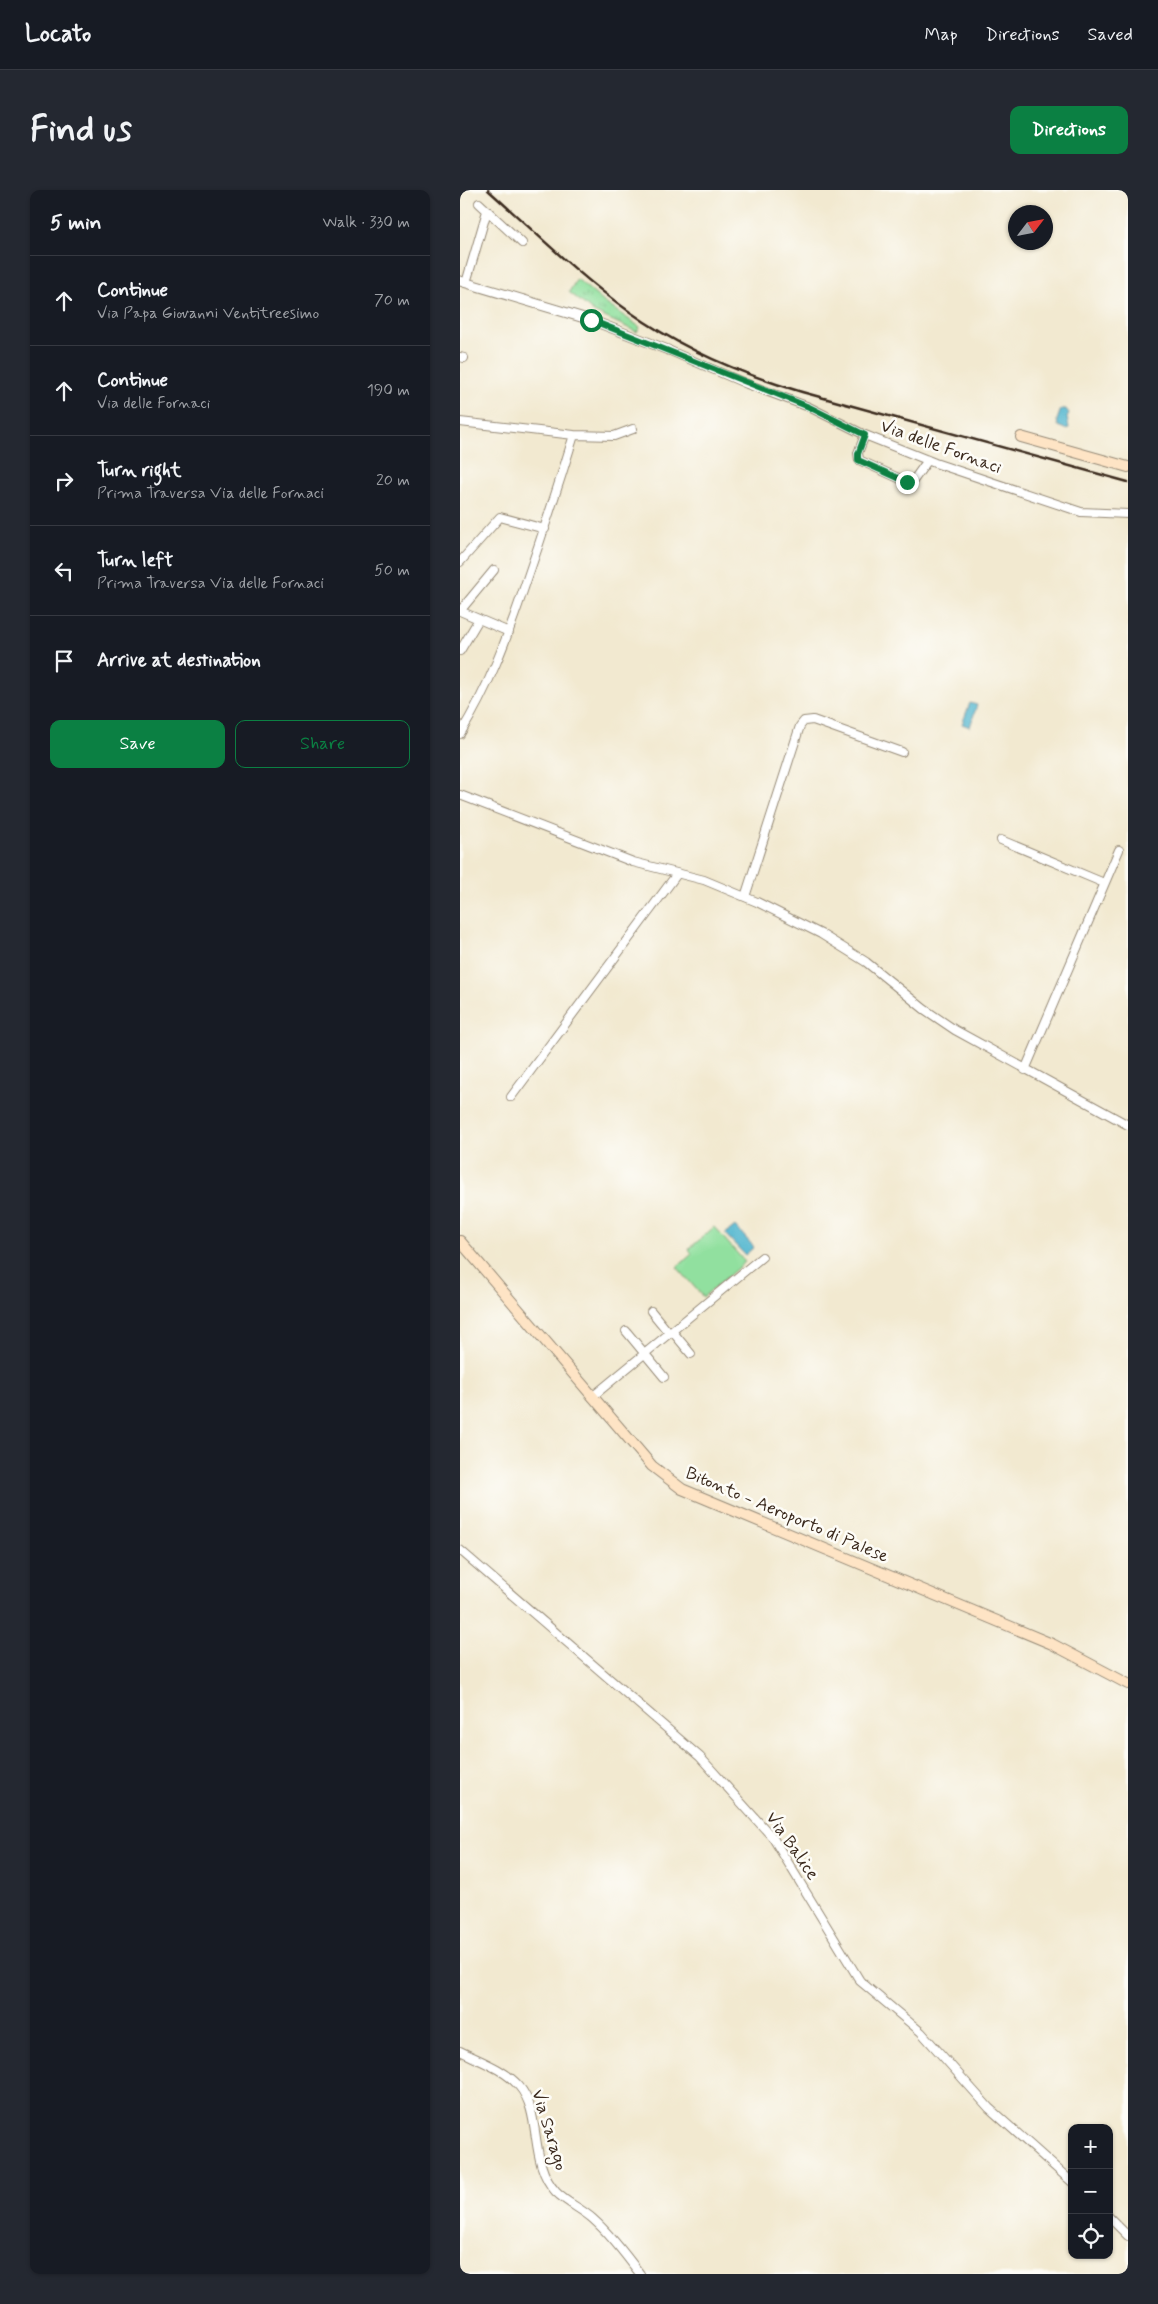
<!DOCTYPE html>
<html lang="en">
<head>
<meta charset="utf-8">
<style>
  body { margin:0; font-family:Mynerve,sans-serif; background:#242831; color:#f1f3f6 }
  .controls { position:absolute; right:15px; bottom:15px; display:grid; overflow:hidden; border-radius:10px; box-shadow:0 1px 4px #0004 }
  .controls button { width:45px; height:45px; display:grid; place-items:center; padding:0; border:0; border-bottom:1px solid #363941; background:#171b24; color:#f1f3f6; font:25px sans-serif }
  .compass { position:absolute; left:548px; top:15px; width:45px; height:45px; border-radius:50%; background:#171b24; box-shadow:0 1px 4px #0004; rotate:58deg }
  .stop { position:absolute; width:15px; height:15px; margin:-11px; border:4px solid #0b8043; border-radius:50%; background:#fff }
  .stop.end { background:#0b8043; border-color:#fff; box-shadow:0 1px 5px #0008 }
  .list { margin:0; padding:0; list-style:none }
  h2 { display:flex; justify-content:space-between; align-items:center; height:65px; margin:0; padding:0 20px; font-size:21px }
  h2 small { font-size:16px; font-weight:400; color:#9ea1a6 }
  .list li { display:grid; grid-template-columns:32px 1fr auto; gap:15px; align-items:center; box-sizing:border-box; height:90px; padding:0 20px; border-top:1px solid #363941 }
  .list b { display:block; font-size:19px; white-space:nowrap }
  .list p { margin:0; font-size:16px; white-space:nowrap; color:#9ea1a6 }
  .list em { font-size:16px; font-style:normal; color:#9ea1a6 }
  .actions { display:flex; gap:10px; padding:15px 20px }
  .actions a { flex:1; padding:11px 0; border:1px solid #0b8043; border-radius:10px; text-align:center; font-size:18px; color:#0b8043 }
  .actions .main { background:#0b8043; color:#fff }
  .icon { flex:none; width:28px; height:28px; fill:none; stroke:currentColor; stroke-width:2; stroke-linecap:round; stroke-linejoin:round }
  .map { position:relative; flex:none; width:668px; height:2084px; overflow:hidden; border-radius:10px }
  header { display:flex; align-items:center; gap:30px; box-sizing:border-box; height:70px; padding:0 25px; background:#171b24; border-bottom:1px solid #363941 }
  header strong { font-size:24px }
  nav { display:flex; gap:28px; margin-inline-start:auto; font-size:18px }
  .intro { display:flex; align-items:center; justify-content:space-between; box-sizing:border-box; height:120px; padding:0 30px }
  h1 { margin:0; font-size:35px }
  .button { padding:12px 22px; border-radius:10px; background:#0b8043; color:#fff; font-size:18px; font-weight:700 }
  main { display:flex; gap:30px; padding:0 30px }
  aside { flex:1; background:#171b24; border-radius:10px; box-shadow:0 1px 4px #0004 }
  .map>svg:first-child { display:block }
  .grass { fill:url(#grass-tufts); stroke:#66855e }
  .pitch { fill:#91e09f; stroke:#66855e }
  .water { fill:#51b6cf; stroke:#467076 }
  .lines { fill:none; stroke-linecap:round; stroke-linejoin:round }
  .minor-casing { stroke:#968a77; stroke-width:10 }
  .tertiary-casing { stroke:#968a77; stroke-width:11 }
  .secondary-casing { stroke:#968a77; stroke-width:12 }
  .minor { stroke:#fff; stroke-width:8 }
  .tertiary { stroke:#fff; stroke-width:9 }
  .secondary { stroke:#fee4c5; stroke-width:10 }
  .rail { stroke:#3b2a1e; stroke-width:2.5 }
  .route { stroke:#0b8043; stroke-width:6 }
  .labels { text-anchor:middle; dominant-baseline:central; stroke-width:5; stroke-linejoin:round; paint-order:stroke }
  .street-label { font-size:18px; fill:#3b2a1e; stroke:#fdfcf7 }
</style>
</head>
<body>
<header>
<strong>Locato</strong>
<nav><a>Map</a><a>Directions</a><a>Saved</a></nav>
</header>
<div class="intro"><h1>Find us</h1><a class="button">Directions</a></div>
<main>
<aside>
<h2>5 min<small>Walk · 330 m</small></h2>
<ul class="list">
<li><svg class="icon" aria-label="ahead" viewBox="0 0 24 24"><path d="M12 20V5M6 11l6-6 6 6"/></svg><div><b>Continue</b><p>Via Papa Giovanni Ventitreesimo</p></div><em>70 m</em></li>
<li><svg class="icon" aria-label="ahead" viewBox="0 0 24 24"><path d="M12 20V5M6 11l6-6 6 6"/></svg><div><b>Continue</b><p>Via delle Fornaci</p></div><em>190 m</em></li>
<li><svg class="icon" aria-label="right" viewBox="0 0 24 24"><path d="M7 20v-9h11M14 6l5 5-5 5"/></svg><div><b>Turn right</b><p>Prima Traversa Via delle Fornaci</p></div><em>20 m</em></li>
<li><svg class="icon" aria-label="left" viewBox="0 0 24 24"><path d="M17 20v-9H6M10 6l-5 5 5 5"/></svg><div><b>Turn left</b><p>Prima Traversa Via delle Fornaci</p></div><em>50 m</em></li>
<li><svg class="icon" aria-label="arrive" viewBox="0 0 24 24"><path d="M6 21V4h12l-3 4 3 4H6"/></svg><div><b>Arrive at destination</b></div></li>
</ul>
<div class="actions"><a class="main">Save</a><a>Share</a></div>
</aside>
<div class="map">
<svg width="668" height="2084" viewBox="0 0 668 2084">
  <defs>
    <pattern id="grass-tufts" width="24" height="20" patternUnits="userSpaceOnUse" patternTransform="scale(1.25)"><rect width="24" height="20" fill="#91e09f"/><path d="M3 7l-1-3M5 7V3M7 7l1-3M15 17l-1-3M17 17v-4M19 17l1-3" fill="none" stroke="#7ec088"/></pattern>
  </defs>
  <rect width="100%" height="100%" fill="#fdfcf7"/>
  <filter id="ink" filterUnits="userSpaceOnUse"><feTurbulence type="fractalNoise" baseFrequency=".02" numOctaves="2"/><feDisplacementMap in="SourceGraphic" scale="10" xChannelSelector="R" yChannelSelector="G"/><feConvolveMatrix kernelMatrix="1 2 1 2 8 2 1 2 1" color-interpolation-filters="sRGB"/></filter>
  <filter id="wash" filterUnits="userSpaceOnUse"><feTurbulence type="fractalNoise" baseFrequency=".0096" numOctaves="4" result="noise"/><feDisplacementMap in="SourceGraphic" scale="20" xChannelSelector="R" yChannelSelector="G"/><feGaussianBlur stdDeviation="1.12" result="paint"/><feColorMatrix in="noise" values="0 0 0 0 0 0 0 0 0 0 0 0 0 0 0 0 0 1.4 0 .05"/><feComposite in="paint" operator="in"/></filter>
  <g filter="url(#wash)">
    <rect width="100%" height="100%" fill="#f2e9d0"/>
    <!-- grass -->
    <path class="grass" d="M117 89 145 113 180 137 177 142 134 122 109 102Z"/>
    <!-- pitch -->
    <path class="pitch" d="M254 1037 285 1072 243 1107 217 1077 232 1064 229 1059Z"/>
    <!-- water -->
    <path class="water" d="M601 219H606L609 223 607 227 609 238 605 239 598 236 597 230Z
      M510 513 517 515 510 537 502 534Z
      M275 1036 294 1057 285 1065 265 1044Z"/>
  </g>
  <g filter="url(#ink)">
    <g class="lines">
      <!-- minor casing -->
      <g class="minor-casing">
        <path id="minor" d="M19 13 62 53
          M6 93 27 21
          M208 160 287 194 349 217 405 245 475 273 621 322 668 324
          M0 167 4 168
          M0 232 114 245 154 246 173 239
          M405 245 398 263 399 270 447 292 453 291 468 270
          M0 372 40 327 85 339
          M34 380 0 421 49 442
          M0 461 19 429
          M0 544C28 499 46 451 63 401 81 349 98 297 114 245
          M0 605 173 672 244 690 297 712 361 744 406 772 464 819 495 840 668 935
          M541 650 644 693
          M285 707 340 536 344 531 353 530 442 562
          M565 880 659 660
          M51 907 217 684
          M191 1121 209 1143
          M166 1141 204 1187
          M212 1141 231 1164
          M132 1207 302 1067
          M0 1360 240 1567 313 1648 400 1791 461 1842 529 1918 612 1992
          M0 1861C20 1871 44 1879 59 1896 83 1924 68 1972 96 2002 107 2013 122 2019 133 2029 151 2045 166 2065 180 2084
          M649 2027 668 2046"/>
      </g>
      <!-- tertiary casing -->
      <g class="tertiary-casing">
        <path id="tertiary" d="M0 91 131 130 208 160"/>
      </g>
      <!-- secondary casing -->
      <g class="secondary-casing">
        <path id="secondary" d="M561 247 668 277
          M0 1051 192 1276 222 1299 592 1454 668 1494"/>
      </g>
      <!-- minor -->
      <use href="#minor" class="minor"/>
      <!-- tertiary -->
      <use href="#tertiary" class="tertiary"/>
      <!-- secondary -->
      <use href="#secondary" class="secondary"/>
      <!-- rail -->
      <path class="rail" d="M28 0C74 41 119 86 170 122 222 159 281 184 342 202L668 292"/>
    </g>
  </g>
  <g class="lines" filter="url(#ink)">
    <!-- route -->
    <path class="route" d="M131 130 349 217 405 245 398 264V270L447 292"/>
  </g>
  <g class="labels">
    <!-- street labels -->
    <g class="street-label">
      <text transform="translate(481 257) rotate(20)">Via delle Fornaci</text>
      <text transform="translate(327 1325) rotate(23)">Bitonto - Aeroporto di Palese</text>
      <text transform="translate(332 1656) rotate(55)">Via Balice</text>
      <text transform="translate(89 1940) rotate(73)">Via Sarago</text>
    </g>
  </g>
</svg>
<div class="controls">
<button>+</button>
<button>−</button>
<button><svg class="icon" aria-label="locate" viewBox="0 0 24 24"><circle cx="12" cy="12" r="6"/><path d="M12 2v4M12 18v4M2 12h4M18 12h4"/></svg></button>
</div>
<svg class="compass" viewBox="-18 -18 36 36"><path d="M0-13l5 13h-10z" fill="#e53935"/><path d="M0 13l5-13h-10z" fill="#9ea1a6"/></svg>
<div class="stop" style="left:131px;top:130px"></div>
<div class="stop end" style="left:447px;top:292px"></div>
</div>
</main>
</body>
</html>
